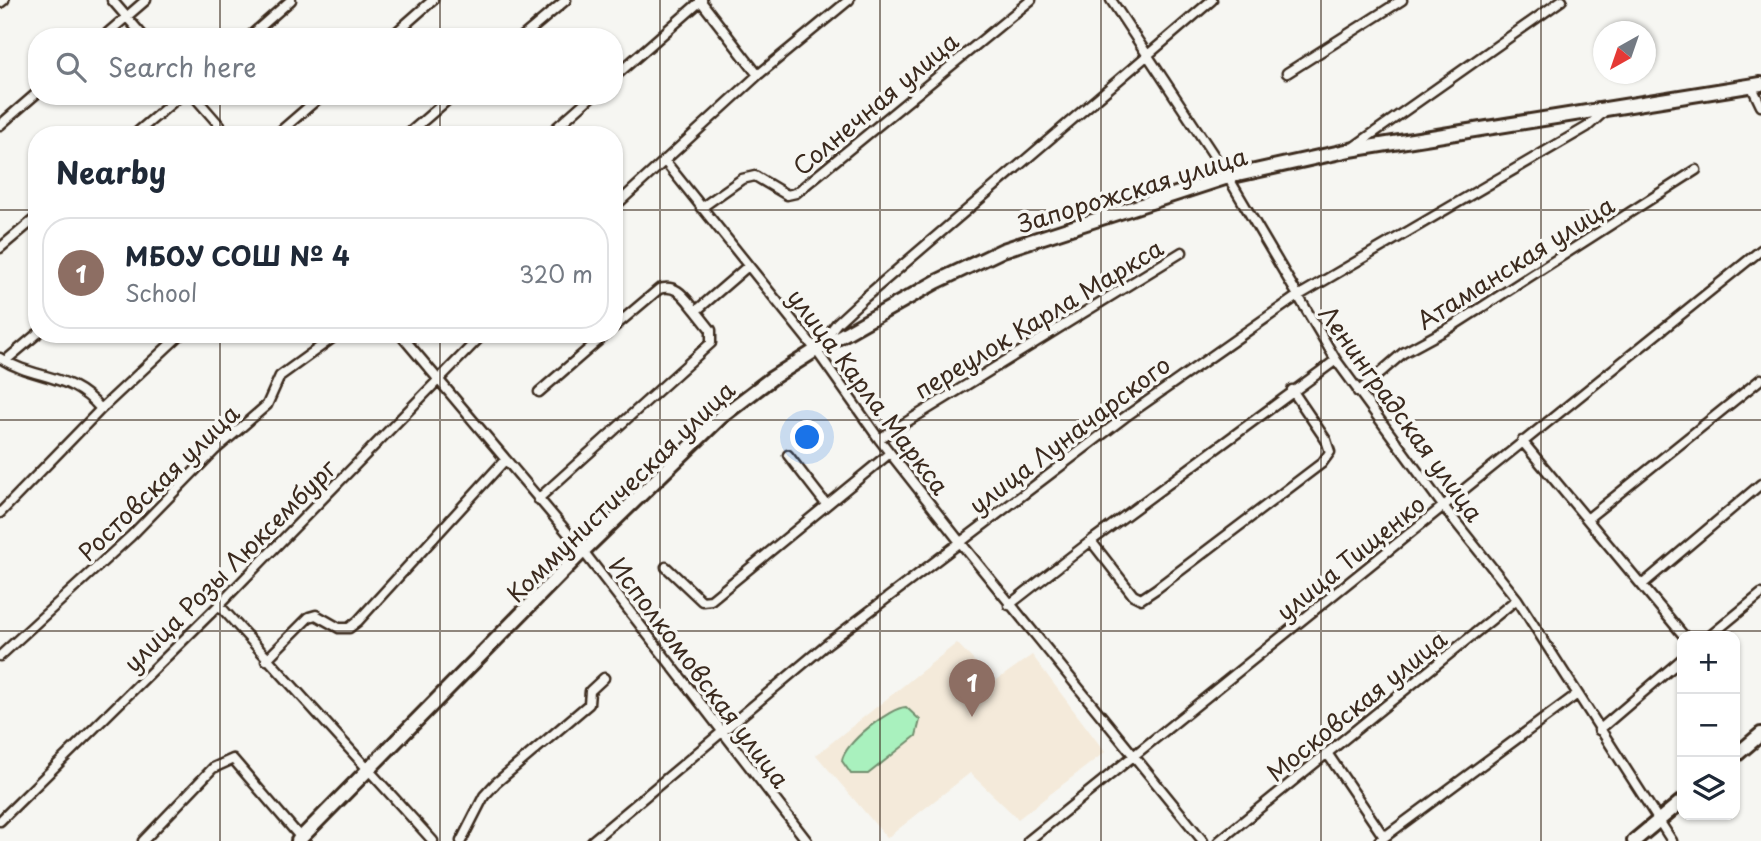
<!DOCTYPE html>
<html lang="en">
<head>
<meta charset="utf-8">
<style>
  body { margin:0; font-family:"Playpen Sans",sans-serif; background:#f6f6f7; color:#1f2937 }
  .controls { position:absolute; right:21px; bottom:21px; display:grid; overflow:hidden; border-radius:14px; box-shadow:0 2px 5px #0004 }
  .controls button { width:63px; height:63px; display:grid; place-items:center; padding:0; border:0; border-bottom:2px solid #e0e1e3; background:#fff; color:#1f2937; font:35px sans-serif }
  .compass { position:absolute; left:1593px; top:21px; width:63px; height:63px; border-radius:50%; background:#fff; box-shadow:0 2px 5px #0004; rotate:220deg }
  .you { position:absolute; left:808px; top:438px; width:24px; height:24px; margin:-18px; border:5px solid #fff; border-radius:50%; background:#1a73e8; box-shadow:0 0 0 10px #1a73e833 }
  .badge { display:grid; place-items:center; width:46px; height:46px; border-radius:50%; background:#ea580c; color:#fff; font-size:23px; font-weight:700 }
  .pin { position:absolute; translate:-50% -58px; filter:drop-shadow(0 2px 4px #0008) }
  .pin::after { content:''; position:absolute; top:37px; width:24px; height:21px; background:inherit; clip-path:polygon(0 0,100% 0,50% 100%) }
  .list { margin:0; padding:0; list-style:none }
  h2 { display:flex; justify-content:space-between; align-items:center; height:91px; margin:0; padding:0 28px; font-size:30px }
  h2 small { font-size:23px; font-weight:400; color:#747a83 }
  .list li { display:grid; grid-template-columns:46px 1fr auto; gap:21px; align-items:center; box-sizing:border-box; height:112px; margin:0 14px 14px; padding:0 14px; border:2px solid #e0e1e3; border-radius:28px }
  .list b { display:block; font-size:26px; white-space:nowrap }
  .list p { margin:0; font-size:23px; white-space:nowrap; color:#747a83 }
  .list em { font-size:23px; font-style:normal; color:#747a83 }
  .icon { flex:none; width:38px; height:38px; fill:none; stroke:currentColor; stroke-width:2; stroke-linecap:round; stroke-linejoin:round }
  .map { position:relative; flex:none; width:1761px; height:841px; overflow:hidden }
  .search { position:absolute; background:#fff; box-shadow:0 2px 5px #0004; left:28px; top:28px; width:595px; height:77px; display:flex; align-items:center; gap:18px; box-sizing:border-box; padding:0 24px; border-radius:28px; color:#747a83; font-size:26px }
  .panel { position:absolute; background:#fff; box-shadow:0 2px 5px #0004; left:28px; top:126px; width:595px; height:217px; border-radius:28px }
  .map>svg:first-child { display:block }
  .built { fill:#f4eada }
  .green { fill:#a9f1be; stroke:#728e6e; stroke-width:2 }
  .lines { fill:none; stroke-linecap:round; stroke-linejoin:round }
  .minor-casing { stroke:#3b2a1e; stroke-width:13 }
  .secondary-casing { stroke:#3b2a1e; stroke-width:18 }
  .minor { stroke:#f6f6f2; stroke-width:8 }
  .secondary { stroke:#f6f6f2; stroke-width:12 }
  .grid { fill:none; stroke:#3b2a1e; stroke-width:2; stroke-opacity:0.55 }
  .labels { text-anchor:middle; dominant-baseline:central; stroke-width:7; stroke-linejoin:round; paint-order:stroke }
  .street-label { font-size:24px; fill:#3b2a1e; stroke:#f6f6f2 }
</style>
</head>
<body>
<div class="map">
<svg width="1761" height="841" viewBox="0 0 1761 841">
  <rect width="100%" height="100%" fill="#f6f6f2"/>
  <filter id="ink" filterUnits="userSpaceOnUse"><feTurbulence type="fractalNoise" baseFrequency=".0143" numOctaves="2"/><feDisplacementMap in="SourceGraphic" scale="14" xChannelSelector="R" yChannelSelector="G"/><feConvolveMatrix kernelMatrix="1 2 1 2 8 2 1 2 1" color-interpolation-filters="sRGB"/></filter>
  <g filter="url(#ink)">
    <!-- built -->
    <path class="built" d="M957 643 994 682 1032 655 1105 752 1018 819 970 773 887 838 816 755Z"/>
    <!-- green -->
    <path class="green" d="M906 707 920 720 916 736 868 774H851L842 761C843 744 890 707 906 707Z"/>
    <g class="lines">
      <!-- minor casing -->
      <g class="minor-casing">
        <path id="minor" d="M112 0 144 37
          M700 0 758 75
          M1111 0 1228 177 1336 360 1443 506 1517 599 1672 841
          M0 3 4 0
          M103 37 146 0
          M249 37 291 0
          M391 37 433 0
          M522 37 566 0
          M1287 73 1402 0
          M614 77 702 0
          M1751 85 1761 106
          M194 96 228 135
          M0 125 37 93
          M134 135 180 96
          M276 135 321 96
          M407 135 452 96
          M548 135 592 96
          M1355 146 1562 0
          M664 160 816 350 879 439 960 542 1203 841
          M614 207 758 75 849 0
          M701 208 742 179 755 176 787 195 796 193 1031 0
          M0 248 37 217
          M614 327 659 289C677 283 685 298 696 311L748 266
          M400 334 583 551 807 841
          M820 345 837 323 863 299 1212 0
          M0 358C36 381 69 371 101 409
          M5 361 37 334
          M539 392 606 334
          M1358 392 1403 353 1451 327 1696 170
          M879 439 1182 252
          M1522 441 1684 636
          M788 455 826 504
          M538 499 711 343V330L696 311
          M0 513 101 409 181 334
          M1587 519 1761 379
          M1091 541 1133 595 1141 599 1156 589 1322 463 1330 452 1326 440 1292 390
          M666 567 702 601 711 600 890 453
          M1643 584 1761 484
          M219 605 433 841
          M1009 605 1091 541 1336 360
          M1710 636 1761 594
          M0 656 131 536 215 450 267 405 280 376 338 334
          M266 660 309 617 316 615 339 628H349L358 621 505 460
          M1599 730 1682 659
          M1327 753 1384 837
          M0 821 219 605 483 334
          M143 841 213 768 233 759 301 838
          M461 841 484 796 496 783 589 704 590 691 604 678
          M592 841 828 643 1125 417 1296 297 1587 127 1606 110
          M1028 841C1273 646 1516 446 1761 250
          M1219 841 1517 599
          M1379 841 1576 695"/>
      </g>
      <!-- secondary casing -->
      <g class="secondary-casing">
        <path id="secondary" d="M1735 756 1761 734
          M298 841 583 551 721 417 772 378 816 350 936 282 1003 250 1228 177 1350 150 1761 84
          M1634 841 1682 801"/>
      </g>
      <!-- minor -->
      <use href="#minor" class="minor"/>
      <!-- secondary -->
      <use href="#secondary" class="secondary"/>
    </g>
  </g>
  <!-- grid -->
  <path class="grid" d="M220 0V37M440 0V37M660 0V841M880 0V841M1101 0V841M1321 0V841M1541 0V841M220 96V135M440 96V135M0 210H37M614 210H1761M220 334V841M440 334V841M0 420H1761M0 631H1761"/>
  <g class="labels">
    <!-- street labels -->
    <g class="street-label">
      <text transform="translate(875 103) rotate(-40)">Солнечная улица</text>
      <text transform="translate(1132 189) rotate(-17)">Запорожская улица</text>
      <text transform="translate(1515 262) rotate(-32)">Атаманская улица</text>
      <text transform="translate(1038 318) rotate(-31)">переулок Карла Маркса</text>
      <text transform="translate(869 391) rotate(53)">улица Карла Маркса</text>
      <text transform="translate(1402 413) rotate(54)">Ленинградская улица</text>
      <text transform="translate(1069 434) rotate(-37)">улица Луначарского</text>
      <text transform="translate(158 482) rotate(-44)">Ростовская улица</text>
      <text transform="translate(620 491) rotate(-44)">Коммунистическая улица</text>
      <text transform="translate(1350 557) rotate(-39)">улица Тищенко</text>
      <text transform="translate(229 565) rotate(-45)">улица Розы Люксембург</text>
      <text transform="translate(700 672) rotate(53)">Исполкомовская улица</text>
      <text transform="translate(1356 705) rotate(-39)">Московская улица</text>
    </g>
  </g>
</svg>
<div class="controls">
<button>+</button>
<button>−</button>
<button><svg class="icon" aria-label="layers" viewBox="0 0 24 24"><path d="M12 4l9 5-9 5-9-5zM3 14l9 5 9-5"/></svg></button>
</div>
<svg class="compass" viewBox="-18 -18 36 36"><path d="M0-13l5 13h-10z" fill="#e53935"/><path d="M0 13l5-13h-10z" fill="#747a83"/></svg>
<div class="you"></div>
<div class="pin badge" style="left:972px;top:717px;background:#8d6e63">1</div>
<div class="search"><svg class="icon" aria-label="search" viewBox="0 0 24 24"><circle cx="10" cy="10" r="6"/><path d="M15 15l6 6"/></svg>Search here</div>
<section class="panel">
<h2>Nearby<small></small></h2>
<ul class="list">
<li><span class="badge" style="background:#8d6e63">1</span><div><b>МБОУ СОШ № 4</b><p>School</p></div><em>320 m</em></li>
</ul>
</section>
</div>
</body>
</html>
